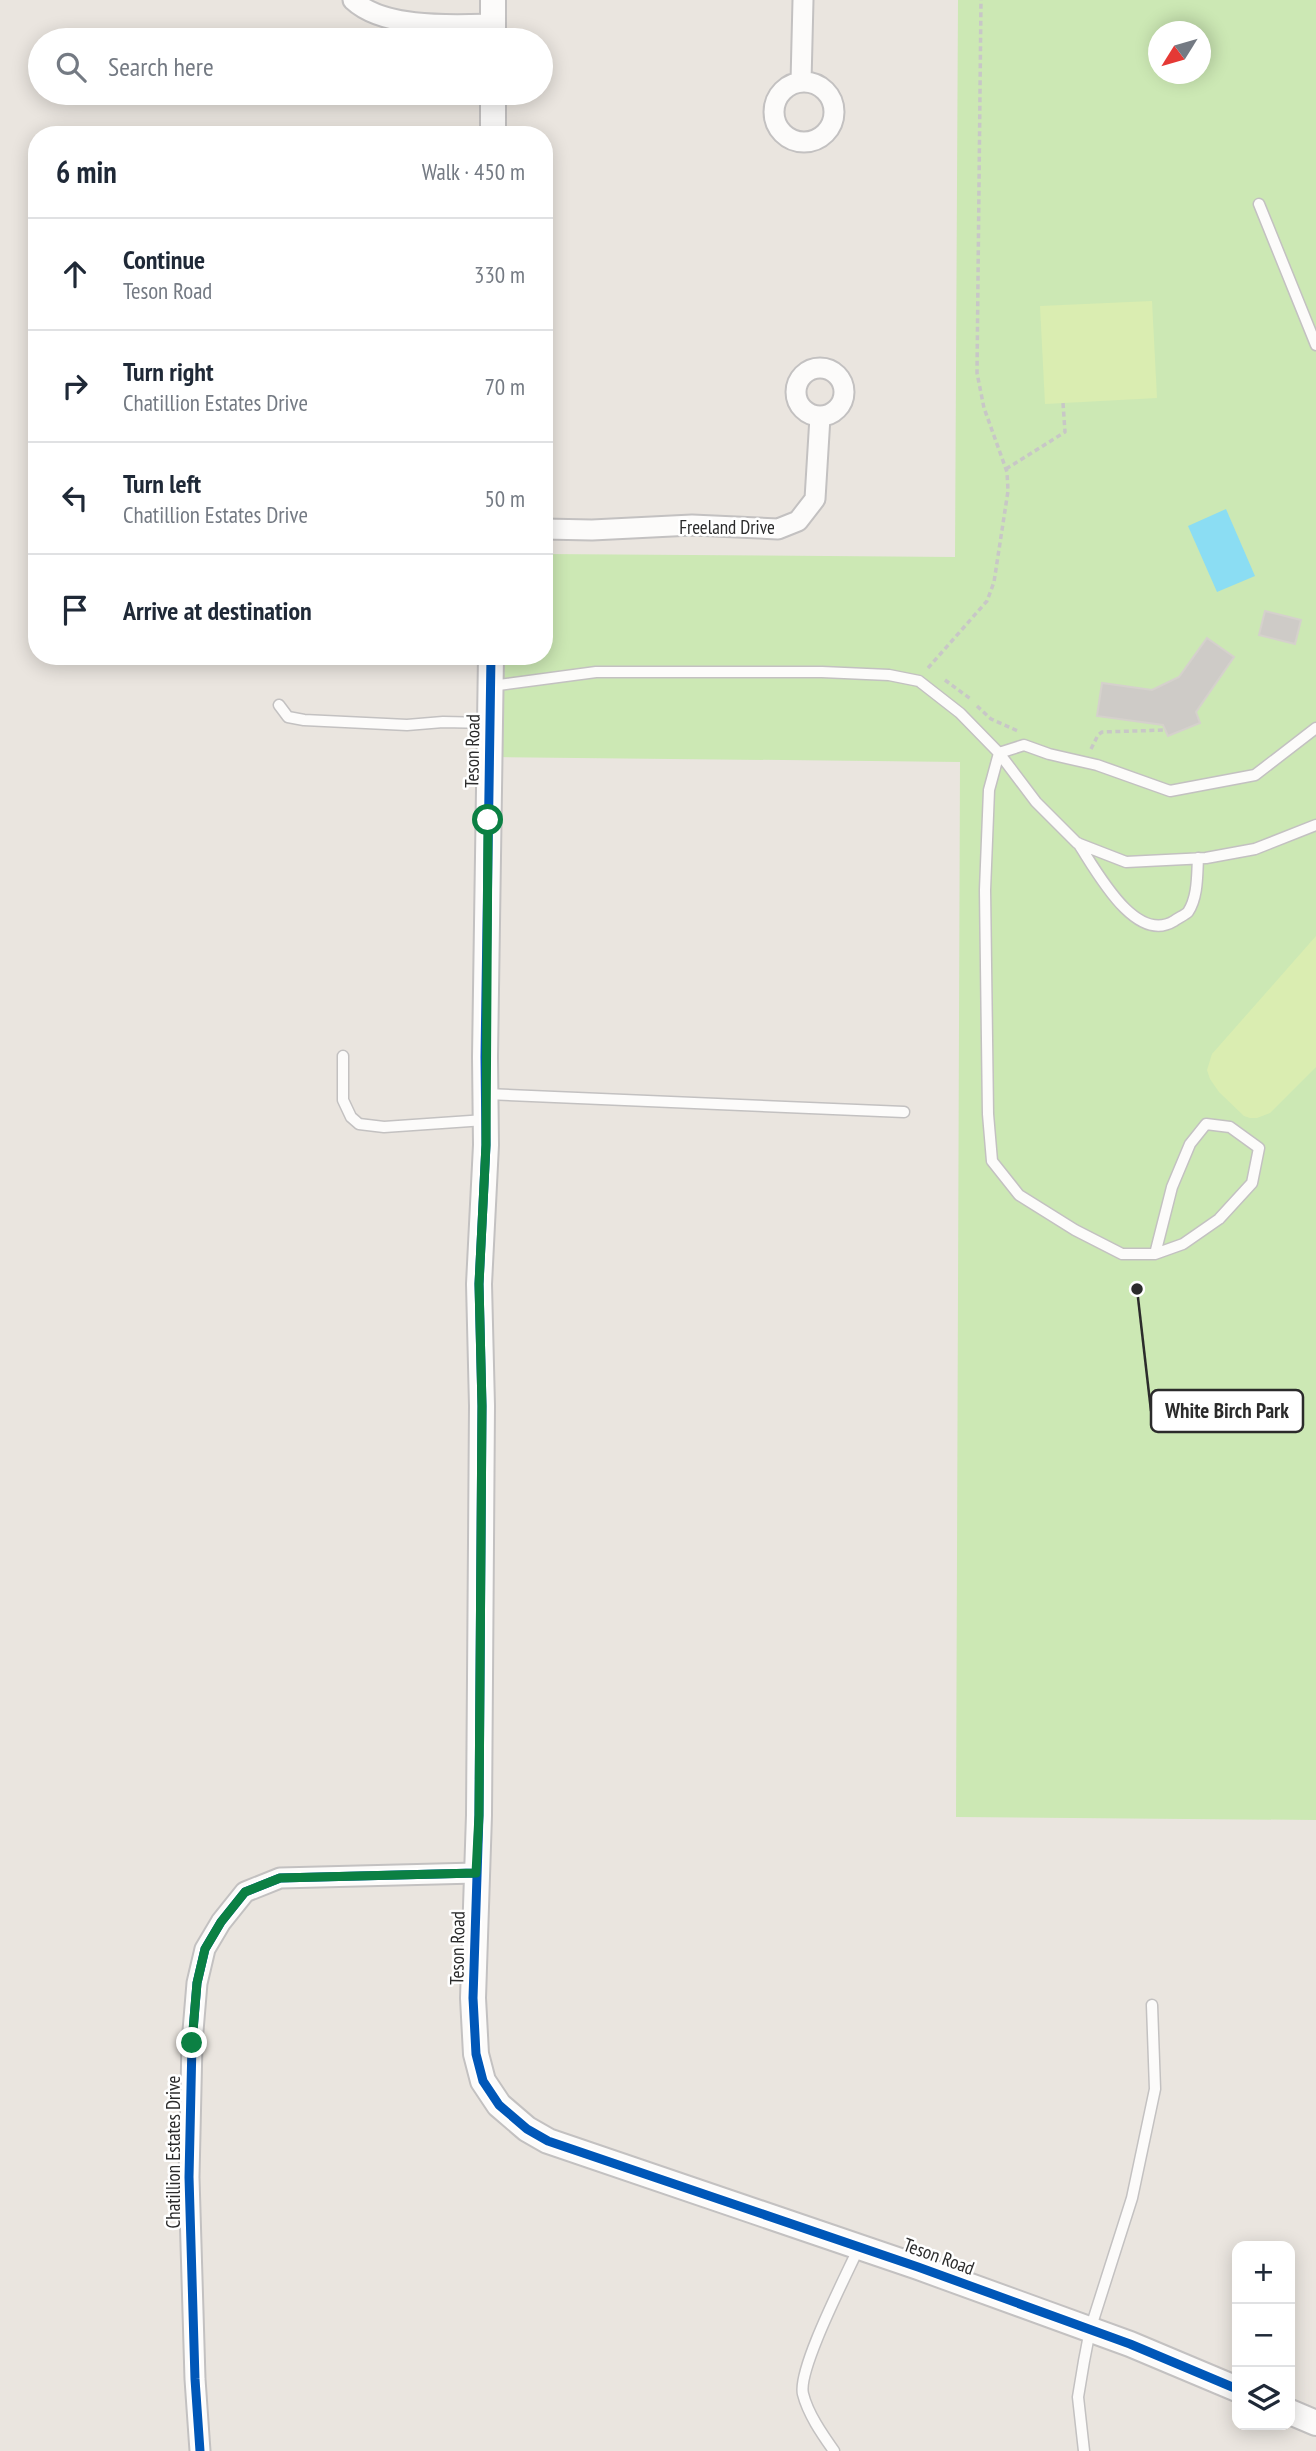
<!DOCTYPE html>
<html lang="en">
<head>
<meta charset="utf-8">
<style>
  body { margin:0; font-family:"PT Sans Narrow",sans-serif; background:#f2f2f3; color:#1f2937 }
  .controls { position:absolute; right:21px; bottom:21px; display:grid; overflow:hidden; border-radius:14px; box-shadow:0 4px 18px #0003 }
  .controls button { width:63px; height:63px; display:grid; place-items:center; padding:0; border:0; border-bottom:2px solid #e0e1e3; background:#fff; color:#1f2937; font:35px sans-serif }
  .compass { position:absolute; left:1148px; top:21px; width:63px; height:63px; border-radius:50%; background:#fff; box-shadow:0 4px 18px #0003; rotate:233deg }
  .stop { position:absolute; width:21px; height:21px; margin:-16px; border:5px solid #0b8043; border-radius:50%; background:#fff }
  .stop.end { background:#0b8043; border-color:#fff; box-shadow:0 2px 7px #0008 }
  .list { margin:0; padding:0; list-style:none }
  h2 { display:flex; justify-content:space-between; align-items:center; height:91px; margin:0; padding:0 28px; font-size:30px }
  h2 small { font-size:23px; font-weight:400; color:#747a83 }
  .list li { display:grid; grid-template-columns:46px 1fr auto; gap:21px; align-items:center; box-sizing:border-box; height:112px; padding:0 28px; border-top:2px solid #e0e1e3 }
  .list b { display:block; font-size:26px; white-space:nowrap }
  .list p { margin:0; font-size:23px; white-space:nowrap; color:#747a83 }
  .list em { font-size:23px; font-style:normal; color:#747a83 }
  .icon { flex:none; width:38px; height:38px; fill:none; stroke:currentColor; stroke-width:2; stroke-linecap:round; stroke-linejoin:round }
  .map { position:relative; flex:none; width:1316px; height:2451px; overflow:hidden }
  .search { position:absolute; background:#fff; box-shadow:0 4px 18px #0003; left:28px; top:28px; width:525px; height:77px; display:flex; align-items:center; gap:18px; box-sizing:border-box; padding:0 24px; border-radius:38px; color:#747a83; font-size:26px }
  .panel { position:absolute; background:#fff; box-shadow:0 4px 18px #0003; left:28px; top:126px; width:525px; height:539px; border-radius:28px }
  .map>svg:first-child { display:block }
  .green { fill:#cce8b4; fill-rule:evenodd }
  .pitch { fill:#daedb1 }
  .water { fill:#8bddf3 }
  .building { fill:#cecbc7; stroke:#d5d1cc; stroke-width:2 }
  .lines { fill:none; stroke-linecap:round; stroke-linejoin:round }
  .service-casing { stroke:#c3c1c1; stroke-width:13 }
  .minor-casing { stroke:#c3c1c1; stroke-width:23 }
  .tertiary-casing { stroke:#c3c1c1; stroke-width:28 }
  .path { stroke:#c8c7c7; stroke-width:3.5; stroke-dasharray:5 3.5; stroke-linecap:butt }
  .service { stroke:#fcfbfa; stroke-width:10 }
  .minor { stroke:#fcfbfa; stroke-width:19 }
  .tertiary { stroke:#fcfbfa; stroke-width:24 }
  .cycleway-casing { stroke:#fff; stroke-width:13 }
  .cycleway { stroke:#0057b8; stroke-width:9 }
  .route { stroke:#0b8043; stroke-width:9 }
  .labels { text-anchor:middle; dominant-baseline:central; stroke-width:5; stroke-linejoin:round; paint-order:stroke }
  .street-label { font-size:19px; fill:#2b2b2b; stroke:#fff }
  .leader { fill:none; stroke:#2b2b2b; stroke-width:2.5 }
  .callout-dot { fill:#2b2b2b; stroke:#fff; stroke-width:2.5 }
  .callout { fill:#fff; stroke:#2b2b2b; stroke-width:2.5 }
  .callout-label { font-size:21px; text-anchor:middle; font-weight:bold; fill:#2b2b2b }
</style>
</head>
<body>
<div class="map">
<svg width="1316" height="2451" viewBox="0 0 1316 2451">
  <rect width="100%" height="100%" fill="#eae5df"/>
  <!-- green -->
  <path class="green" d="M958 0H1316V1820L956 1817 960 762 496 757 497 656H544V554L955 557ZM1158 32H1200V74H1158Z"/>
  <!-- pitch -->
  <path class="pitch" d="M1152 301 1157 398 1045 404 1040 306Z
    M1316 936V1067L1270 1113 1257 1118H1250L1244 1116 1219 1092 1210 1079 1207 1070 1212 1054Z"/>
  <!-- water -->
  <path class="water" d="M1226 509 1255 576 1217 592 1188 526Z"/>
  <!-- building -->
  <path class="building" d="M1265 611 1301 620 1295 644 1259 635Z
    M1207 638 1234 657 1196 712 1200 723 1168 736 1163 725 1097 716 1102 683 1152 690 1179 677Z"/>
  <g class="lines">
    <!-- service casing -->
    <g class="service-casing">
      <path id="service" d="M1259 204 1316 345
        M491 686 596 672H822L889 675 919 681 960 713 999 753 1036 802 1077 843 1126 862 1206 858 1255 849 1316 825
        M279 705 288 717 304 720 407 725 443 722 489 723
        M999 753 989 790 985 890 988 1114 992 1161 1019 1195 1075 1230 1122 1254H1155L1183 1244 1219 1219 1252 1183 1259 1148 1230 1127 1206 1124 1190 1144 1172 1187 1155 1254
        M999 753 1024 745 1049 754 1097 765 1170 791 1255 775 1316 728
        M1078 843C1096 870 1135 945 1174 921 1178 918 1185 915 1188 912 1198 897 1197 875 1198 858
        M343 1056V1100L351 1117 359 1124 384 1127 485 1120
        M486 1094 904 1112
        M834 2451C822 2434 808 2414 803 2394 797 2370 847 2274 859 2247
        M1084 2451 1078 2397 1084 2361 1090 2330 1132 2198 1155 2089 1152 2005"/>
    </g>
    <!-- minor casing -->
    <g class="minor-casing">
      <path id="minor" d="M353 0C384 29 453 25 492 24
        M801 82 803 0
        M774 112a30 30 0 1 1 60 0a30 30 0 1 1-60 0Z
        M796 392a24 24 0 1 1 48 0a24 24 0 1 1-48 0Z
        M544 529 592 530 692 525 778 529 798 521 815 499 820 417
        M200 2451 195 2379 189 2177 192 2043 197 1983 205 1949 221 1922 245 1892 280 1878 476 1873"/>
    </g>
    <!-- tertiary casing -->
    <g class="tertiary-casing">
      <path id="tertiary" d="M493 40V0
        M493 135V93
        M491 656 485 1057 486 1145 479 1284 482 1406 479 1815 473 1998 476 2054 483 2081 499 2105 527 2129 548 2141 918 2267 1130 2344 1237 2389
        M1290 2412 1316 2423"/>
    </g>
    <!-- path -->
    <path class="path" d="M1006 469 1065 432 1063 403
      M928 668 987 601 994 582 1008 491 1007 472 984 408 977 373 981 0
      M945 680 972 700
      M977 706 991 719 1018 731
      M1091 749 1098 735 1102 732 1166 730"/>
    <!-- service -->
    <use href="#service" class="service"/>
    <!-- minor -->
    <use href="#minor" class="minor"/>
    <!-- tertiary -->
    <use href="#tertiary" class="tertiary"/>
    <!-- cycleway casing -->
    <g class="cycleway-casing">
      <path id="cycleway" d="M491 656 485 1057 486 1145 479 1284 482 1406 479 1815 473 1998 476 2054 483 2081 499 2105 527 2129 548 2141 918 2267 1130 2344 1237 2389
        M200 2451 195 2379 189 2177 192 2043 197 1983 205 1949 221 1922 245 1892 280 1878 476 1873"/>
    </g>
    <!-- cycleway -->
    <use href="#cycleway" class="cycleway"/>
  </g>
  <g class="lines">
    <!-- route -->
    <path class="route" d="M192 2043 197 1983 205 1949 221 1922 245 1892 280 1878 476 1873 479 1815 482 1406 479 1284 486 1145 488 820"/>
  </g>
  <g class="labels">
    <!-- street labels -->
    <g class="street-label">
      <text x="727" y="527">Freeland Drive</text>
      <text transform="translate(472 751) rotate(-89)">Teson Road</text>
      <text transform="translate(457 1948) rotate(-89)">Teson Road</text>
      <text transform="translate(173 2152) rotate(-90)">Chatillion Estates Drive</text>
      <text transform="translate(939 2256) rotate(20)">Teson Road</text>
    </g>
  </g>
  <!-- callouts -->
  <path class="leader" d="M1137 1289L1151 1411"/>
  <circle class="callout-dot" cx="1137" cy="1289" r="7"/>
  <rect class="callout" x="1151" y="1390" width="152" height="42" rx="7"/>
  <g class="callout-label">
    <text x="1227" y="1418">White Birch Park</text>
  </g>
</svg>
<div class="controls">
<button>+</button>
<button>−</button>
<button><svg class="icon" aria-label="layers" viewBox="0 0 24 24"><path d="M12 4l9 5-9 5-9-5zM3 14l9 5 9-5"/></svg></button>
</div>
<svg class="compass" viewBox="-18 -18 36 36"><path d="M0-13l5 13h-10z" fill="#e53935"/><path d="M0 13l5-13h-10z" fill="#747a83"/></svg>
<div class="stop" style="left:488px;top:820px"></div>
<div class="stop end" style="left:192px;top:2043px"></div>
<div class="search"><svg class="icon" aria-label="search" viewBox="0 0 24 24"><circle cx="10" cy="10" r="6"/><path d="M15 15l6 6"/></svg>Search here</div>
<section class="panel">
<h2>6 min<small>Walk · 450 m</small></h2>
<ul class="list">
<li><svg class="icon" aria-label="ahead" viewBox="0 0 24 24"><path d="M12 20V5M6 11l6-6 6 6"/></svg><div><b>Continue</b><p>Teson Road</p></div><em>330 m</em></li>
<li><svg class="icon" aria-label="right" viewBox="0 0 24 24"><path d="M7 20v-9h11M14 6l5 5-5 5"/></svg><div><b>Turn right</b><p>Chatillion Estates Drive</p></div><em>70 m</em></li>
<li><svg class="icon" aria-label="left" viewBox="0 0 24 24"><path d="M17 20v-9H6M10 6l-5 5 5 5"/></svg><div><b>Turn left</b><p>Chatillion Estates Drive</p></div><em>50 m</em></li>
<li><svg class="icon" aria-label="arrive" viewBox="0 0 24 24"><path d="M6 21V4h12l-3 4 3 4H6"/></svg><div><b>Arrive at destination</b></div></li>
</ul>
</section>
</div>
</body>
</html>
